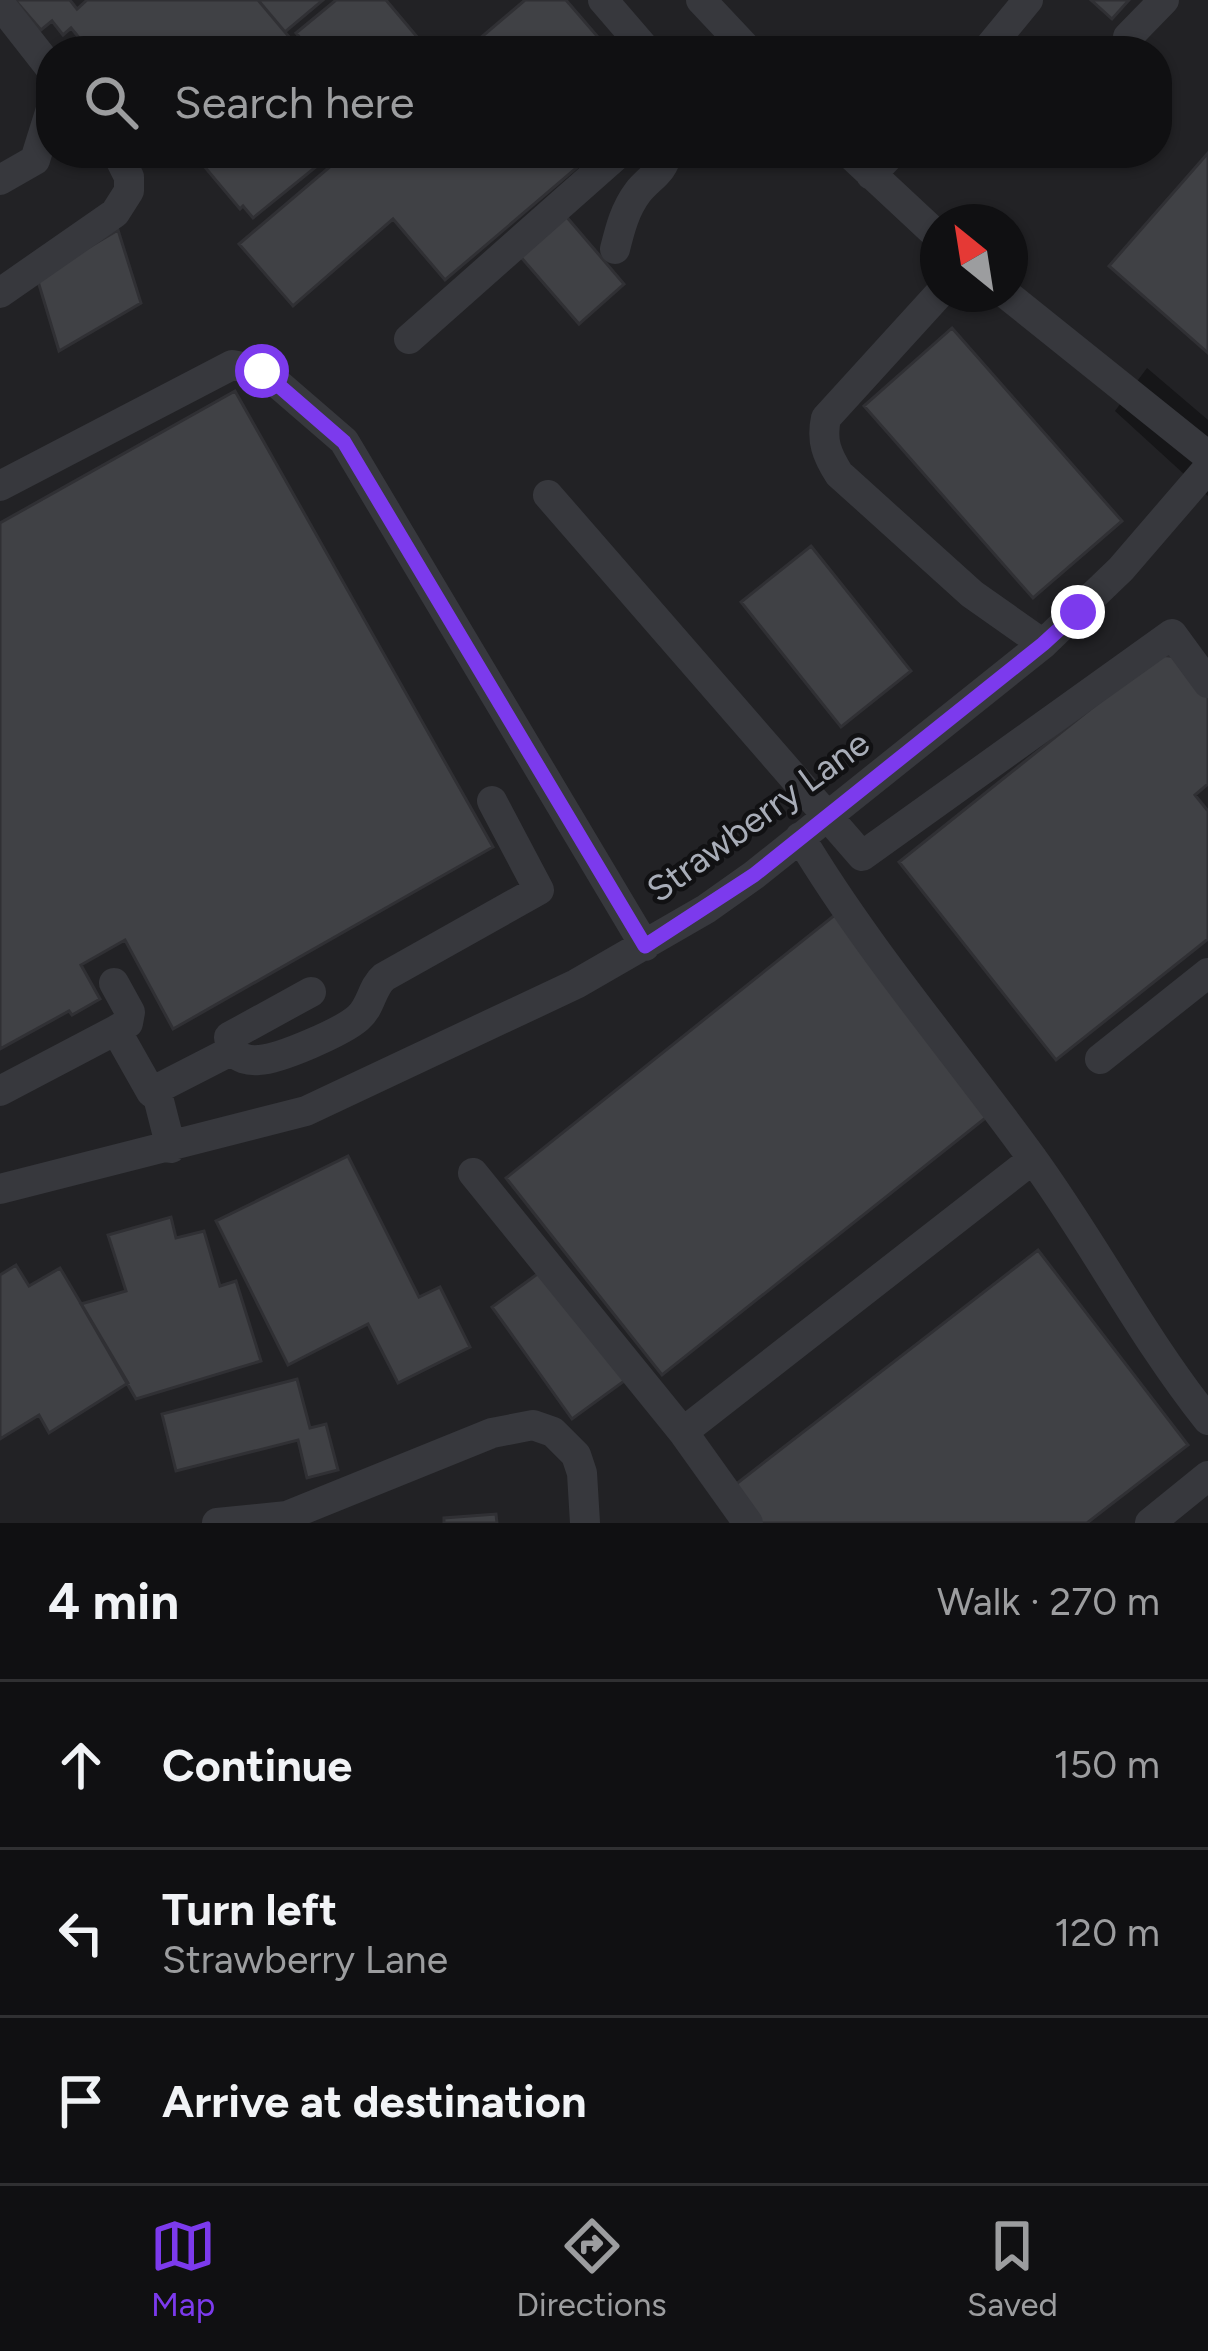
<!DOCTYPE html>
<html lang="en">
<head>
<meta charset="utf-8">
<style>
  body { margin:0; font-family:Figtree,sans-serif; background:#19191b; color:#f1f3f6 }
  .compass { position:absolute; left:920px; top:204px; width:108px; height:108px; border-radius:50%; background:#101012; box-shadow:0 3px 9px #0004; rotate:330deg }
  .stop { position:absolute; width:36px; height:36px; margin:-27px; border:9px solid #7c3aed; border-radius:50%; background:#fff }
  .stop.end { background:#7c3aed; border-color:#fff; box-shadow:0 3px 12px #0008 }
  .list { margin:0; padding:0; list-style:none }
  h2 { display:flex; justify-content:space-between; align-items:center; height:156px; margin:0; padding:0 48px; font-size:51px }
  h2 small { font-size:39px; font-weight:400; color:#9c9d9f }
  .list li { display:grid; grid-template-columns:78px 1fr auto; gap:36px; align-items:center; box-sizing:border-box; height:168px; padding:0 48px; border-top:3px solid #303032 }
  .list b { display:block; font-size:45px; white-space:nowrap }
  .list p { margin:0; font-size:39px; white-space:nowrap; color:#9c9d9f }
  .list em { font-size:39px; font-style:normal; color:#9c9d9f }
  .icon { flex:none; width:66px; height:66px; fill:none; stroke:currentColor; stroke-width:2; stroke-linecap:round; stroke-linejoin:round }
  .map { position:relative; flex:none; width:1208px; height:1523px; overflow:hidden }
  .search { position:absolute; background:#101012; box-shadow:0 3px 9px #0004; left:36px; right:36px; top:36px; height:132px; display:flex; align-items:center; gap:30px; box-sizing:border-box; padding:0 42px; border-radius:48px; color:#9c9d9f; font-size:45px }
  .sheet { height:660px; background:#101012 }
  nav { display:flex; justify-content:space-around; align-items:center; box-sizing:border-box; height:168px; border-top:3px solid #303032; background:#101012; font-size:33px; color:#9c9d9f }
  nav a { display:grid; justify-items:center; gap:6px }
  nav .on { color:#7c3aed }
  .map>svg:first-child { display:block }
  .built { fill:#222225; fill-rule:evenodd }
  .building { fill:#404145; stroke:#303034; stroke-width:3 }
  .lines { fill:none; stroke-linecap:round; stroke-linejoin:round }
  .minor { stroke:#37383d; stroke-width:30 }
  .route { stroke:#7c3aed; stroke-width:15 }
  .labels { text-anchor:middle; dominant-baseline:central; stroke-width:9; stroke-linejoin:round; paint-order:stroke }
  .street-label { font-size:36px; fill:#a8adb8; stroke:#111113 }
</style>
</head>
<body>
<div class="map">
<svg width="1208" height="1523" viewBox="0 0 1208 1523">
  <rect width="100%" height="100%" fill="#161618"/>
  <!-- built -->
  <path class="built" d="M0 0H1208V420L1147 368 1115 411 1208 496V1523H0ZM51 51H1157V153H51ZM938 222H1010V294H938Z"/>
  <!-- building -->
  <path class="building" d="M15 0H70L77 9 87 0H258L301 51H90L71 28 63 35 52 21 41 30Z
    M258 0H323L285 32Z
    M336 0H386L429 51H311L296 33Z
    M525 0H566L610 51H465Z
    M1091 0H1129L1112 19Z
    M193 153H307L317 166 253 218 243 206 240 209Z
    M346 153H594L445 280 393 219 293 306 239 244Z
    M1208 153V353L1109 266Z
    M565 215 624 284 579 324 519 255Z
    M118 230 141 303 59 351 37 278Z
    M952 328 1122 521 1033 598 864 406Z
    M235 391 493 847 173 1029 125 940 81 965 100 999 72 1015 69 1011 0 1049V523Z
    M811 546 911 671 841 727 741 602Z
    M1158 655 1180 657 1208 692V784L1195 795 1208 811V939L1056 1060 899 862Z
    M836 914 993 1112 662 1375 506 1178Z
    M348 1156 419 1297 440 1287 470 1347 398 1383 368 1324 288 1365 216 1221Z
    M171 1217 176 1238 204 1231 220 1286 236 1281 261 1361 136 1399 81 1304 126 1291 108 1235Z
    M1038 1250 1188 1445 1087 1523H758L731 1488Z
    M16 1265 29 1286 60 1268 128 1383 49 1433 39 1415 0 1439V1275Z
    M547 1267 627 1379 572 1419 492 1307Z
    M297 1379 310 1428 326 1424 338 1470 307 1478 298 1440 176 1471 162 1414Z
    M496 1514 497 1523H444V1518Z"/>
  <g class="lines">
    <!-- minor -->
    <path class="minor" d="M603 0 647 51
      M701 0 749 51
      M0 4 51 69
      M1128 37 1164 0
      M986 51 1028 0
      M849 153 938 236
      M871 175 892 153
      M0 180 35 160 51 109
      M615 249C620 229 625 209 638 192 649 178 664 172 667 153
      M0 293 115 213 129 191V177L117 153
      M939 294 826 418C821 441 827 455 839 474L972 594 1043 644
      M1006 294 1208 456
      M409 339 619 153
      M0 486 232 365 263 371 344 441 645 946
      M548 495 862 856 1172 634 1208 683
      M800 837C867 949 953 1049 1030 1155 1093 1241 1141 1336 1208 1420
      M114 983 130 1012 128 1023 116 1030
      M231 1051C240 1058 247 1061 259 1060 280 1059 342 1032 358 1018 372 1006 371 988 384 977L539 890 492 801
      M1100 1059 1208 973
      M0 1091 116 1030 151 1092 158 1097 171 1148
      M151 1092 231 1051 229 1037 311 992
      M473 1173 683 1432 1033 1159
      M0 1189 306 1111 576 984 706 909 754 875 1043 644 1121 569 1208 468
      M683 1432 748 1523
      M217 1523 287 1516 492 1433 533 1425 553 1432 576 1455 582 1473 585 1523
      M1150 1523 1208 1476"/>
  </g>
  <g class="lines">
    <!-- route -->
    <path class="route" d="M262 371 344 442 645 946 754 875 1043 644 1078 612"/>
  </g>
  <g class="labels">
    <!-- street labels -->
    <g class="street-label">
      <text transform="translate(758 816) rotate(-36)">Strawberry Lane</text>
    </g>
  </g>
</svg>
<svg class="compass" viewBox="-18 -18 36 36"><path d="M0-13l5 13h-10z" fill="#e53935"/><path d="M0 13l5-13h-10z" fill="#9c9d9f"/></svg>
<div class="stop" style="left:262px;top:371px"></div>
<div class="stop end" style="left:1078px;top:612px"></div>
<div class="search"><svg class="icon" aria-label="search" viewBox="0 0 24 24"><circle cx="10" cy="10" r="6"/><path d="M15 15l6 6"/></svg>Search here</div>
</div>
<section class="sheet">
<h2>4 min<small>Walk · 270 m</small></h2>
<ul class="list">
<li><svg class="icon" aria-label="ahead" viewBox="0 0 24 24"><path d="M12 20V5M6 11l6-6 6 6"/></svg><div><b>Continue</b></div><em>150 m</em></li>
<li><svg class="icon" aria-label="left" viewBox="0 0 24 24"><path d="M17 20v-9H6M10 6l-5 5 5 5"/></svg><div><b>Turn left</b><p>Strawberry Lane</p></div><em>120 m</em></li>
<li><svg class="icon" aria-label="arrive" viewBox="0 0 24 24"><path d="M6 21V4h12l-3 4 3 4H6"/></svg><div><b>Arrive at destination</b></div></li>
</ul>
</section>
<nav>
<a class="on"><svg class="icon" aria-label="map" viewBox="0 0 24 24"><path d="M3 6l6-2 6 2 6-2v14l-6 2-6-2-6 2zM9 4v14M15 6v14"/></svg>Map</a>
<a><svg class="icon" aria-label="directions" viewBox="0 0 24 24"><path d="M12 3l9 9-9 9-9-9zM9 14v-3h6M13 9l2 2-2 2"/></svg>Directions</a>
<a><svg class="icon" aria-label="saved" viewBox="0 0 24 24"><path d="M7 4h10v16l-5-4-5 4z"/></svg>Saved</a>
</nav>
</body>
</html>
